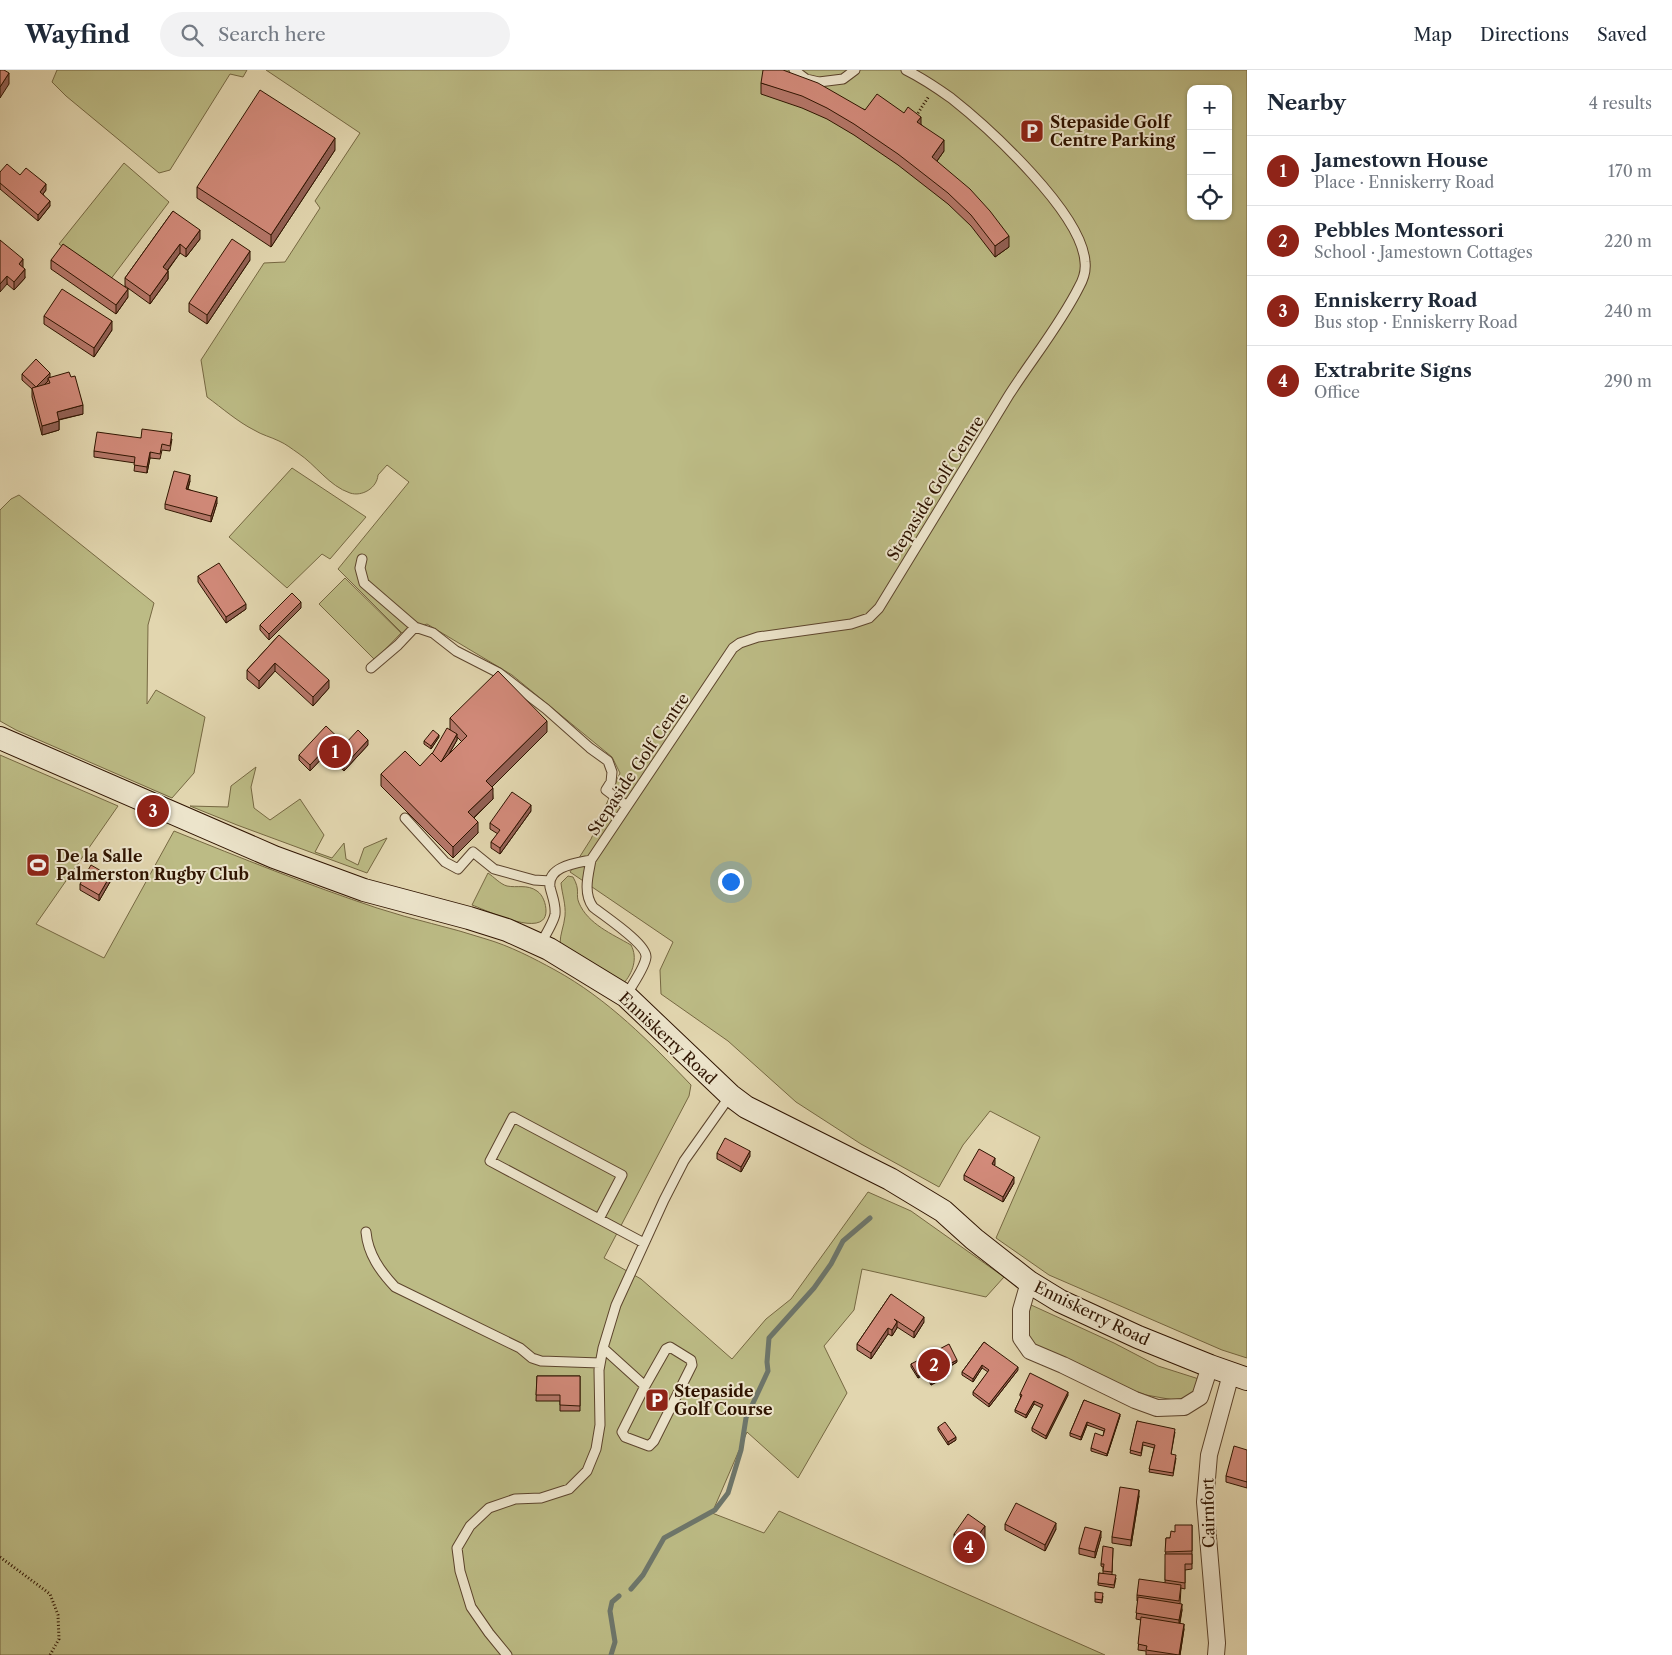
<!DOCTYPE html>
<html lang="en">
<head>
<meta charset="utf-8">
<style>
  body { margin:0; font-family:"Libre Caslon Text",serif; background:#f2f2f3; color:#1f2937 }
  .controls { position:absolute; right:15px; top:15px; display:grid; overflow:hidden; border-radius:10px; box-shadow:0 1px 4px #0004 }
  .controls button { width:45px; height:45px; display:grid; place-items:center; padding:0; border:0; border-bottom:1px solid #e0e1e3; background:#fff; color:#1f2937; font:25px sans-serif }
  .you { position:absolute; left:730px; top:811px; width:18px; height:18px; margin:-12px; border:4px solid #fff; border-radius:50%; background:#1a73e8; box-shadow:0 0 0 8px #1a73e833 }
  .badge { display:grid; place-items:center; width:32px; height:32px; border-radius:50%; background:#8f2418; color:#fff; font-size:16px; font-weight:700 }
  .pin { position:absolute; translate:-50% -50%; border:2px solid #fff; box-shadow:0 1px 5px #0006 }
  .list { margin:0; padding:0; list-style:none }
  h2 { display:flex; justify-content:space-between; align-items:center; height:65px; margin:0; padding:0 20px; font-size:21px }
  h2 small { font-size:16px; font-weight:400; color:#747a83 }
  .list li { display:grid; grid-template-columns:32px 1fr auto; gap:15px; align-items:center; box-sizing:border-box; height:70px; padding:0 20px; border-top:1px solid #e0e1e3 }
  .list b { display:block; font-size:19px; white-space:nowrap }
  .list p { margin:0; font-size:16px; white-space:nowrap; color:#747a83 }
  .list em { font-size:16px; font-style:normal; color:#747a83 }
  .icon { flex:none; width:28px; height:28px; fill:none; stroke:currentColor; stroke-width:2; stroke-linecap:round; stroke-linejoin:round }
  .map { position:relative; flex:none; width:1247px; height:1585px; overflow:hidden }
  header { display:flex; align-items:center; gap:30px; box-sizing:border-box; height:70px; padding:0 25px; background:#fff; border-bottom:1px solid #e0e1e3 }
  header strong { font-size:24px }
  nav { display:flex; gap:28px; margin-inline-start:auto; font-size:18px }
  .search { width:350px; height:45px; background:#f2f2f3; display:flex; align-items:center; gap:12px; box-sizing:border-box; padding:0 18px; border-radius:28px; color:#747a83; font-size:19px }
  main { display:flex }
  aside { flex:1; background:#fff }
  .map>svg:first-child { display:block }
  .green { fill:#bcbb85; stroke:#766842; fill-rule:evenodd }
  .lines { fill:none; stroke-linecap:round; stroke-linejoin:round }
  .stream { stroke:#6d766b; stroke-width:5 }
  .service-casing { stroke:#5c442c; stroke-width:11 }
  .minor-casing { stroke:#5c442c; stroke-width:18 }
  .secondary-casing { stroke:#2f1400; stroke-width:24 }
  .path { stroke:#2f1400; stroke-width:3; stroke-dasharray:1 2.5; stroke-linecap:butt }
  .service { stroke:#ece4cb; stroke-width:9 }
  .minor { stroke:#ece4cb; stroke-width:16 }
  .secondary { stroke:#ece4cb; stroke-width:22 }
  .wall { fill:#b57769; stroke:#2f1400; fill-rule:evenodd }
  .shaded-wall { fill:#936155; stroke:#2f1400 }
  .building { fill:#d28a7a; stroke:#2f1400 }
  .labels { text-anchor:middle; dominant-baseline:central; stroke-width:4; stroke-linejoin:round; paint-order:stroke }
  .poi-label { font-size:16px; font-weight:bold; fill:#2f1400; stroke:#ece4cb; text-anchor:start }
  .street-label { font-size:16px; fill:#2f1400; stroke:#ece4cb }
</style>
</head>
<body>
<header>
<strong>Wayfind</strong>
<div class="search"><svg class="icon" aria-label="search" viewBox="0 0 24 24"><circle cx="10" cy="10" r="6"/><path d="M15 15l6 6"/></svg>Search here</div>
<nav><a>Map</a><a>Directions</a><a>Saved</a></nav>
</header>
<main>
<div class="map">
<svg width="1247" height="1585" viewBox="0 0 1247 1585">
  <rect width="100%" height="100%" fill="#e2d6af"/>
  <filter id="stains"><feTurbulence type="fractalNoise" baseFrequency=".004" numOctaves="4"/><feColorMatrix values="0 0 0 0 .2 0 0 0 0 .09 0 0 0 0 .02 0 0 0 .5 -.17"/></filter>
  <radialGradient id="worn" r=".72"><stop offset=".6" stop-color="#630" stop-opacity="0"/><stop offset="1" stop-color="#630" stop-opacity=".3"/></radialGradient>
  <!-- green -->
  <path class="green" d="M57 0H247L243 7 230 4 170 100 159 103 66 26 52 12Z
    M266 0H1247V1288L1222 1280 1049 1205 996 1168 1040 1067 990 1041 963 1075 939 1117 861 1074 796 1032 728 971 661 924 660 900 673 872 570 802 591 769 620 703 612 687 512 605 427 554 402 563 338 499 409 412 387 395 378 405C377 418 362 427 350 423 329 416 316 395 298 383 292 379 286 374 279 371 271 367 262 365 254 360 238 352 222 338 207 327L201 290 264 193 285 192 320 138 315 131 360 63ZM1191 19H1228V146H1191Z
    M124 93 169 132 110 210 59 174Z
    M292 398 366 447 330 489 322 484 287 518 229 467Z
    M19 425 154 533 148 555 147 634 156 620 205 647 194 703 172 728 16 660 0 651V440L11 429Z
    M345 508 401 563 375 590 319 534Z
    M0 685 118 736 36 854 104 888 174 761C241 788 308 815 377 838 413 850 450 857 486 869 510 876 533 888 555 900 608 929 650 972 691 1015L689 1026 604 1188 641 1209 732 1289 766 1249 791 1229 868 1122 911 1141 1004 1207 986 1227 862 1199 854 1240 824 1276 847 1323 798 1408 747 1362 712 1443 764 1463 779 1441 1105 1585H0Z
    M256 697 251 717 254 738 270 750 300 729 324 765 315 782 332 788 344 773 346 789 358 795 364 778 387 768 367 803 237 755 190 736 228 737 231 716Z
    M488 803C494 807 500 814 507 816 517 818 527 814 537 821 543 825 546 834 546 841 546 870 486 840 472 835Z
    M568 806 573 807C581 821 575 824 579 833 588 854 612 864 631 875 638 888 633 903 623 914L560 874C560 864 564 856 565 846 566 834 562 824 561 813Z
    M1029 1234 1114 1273 1158 1296 1202 1310 1193 1326 1174 1330 1146 1325 1095 1307 1031 1274 1025 1262Z"/>
  <g class="lines">
    <!-- stream -->
    <path class="stream" d="M631 1519 643 1505 664 1468 715 1440 728 1423 741 1380 746 1348 768 1301 767 1292 769 1268 814 1218 831 1194 843 1171 870 1148
      M611 1585 615 1572 610 1541 612 1532 619 1526"/>
    <!-- service casing -->
    <g class="service-casing">
      <path id="service" d="M794 0 806 9 819 12 843 9 855 0
        M362 489 360 498 364 513 415 557
        M371 598 398 575 415 557 433 563 456 581 499 603 546 639 590 678 608 691 612 702 611 712 606 720 627 736
        M405 748 445 792 458 799 473 782 494 799 534 810 550 811
        M540 875C544 867 554 852 555 844 556 834 552 826 550 817 547 796 577 793 591 790
        M626 926C631 916 645 898 646 887 647 874 604 846 593 837 583 823 588 806 591 790L733 578 740 573 758 567 851 554 869 548 879 538C922 467 965 396 1009 325 1032 289 1060 255 1079 217 1083 210 1086 200 1085 192 1082 143 989 58 951 28 937 18 922 8 906 0
        M599 1149 622 1105 513 1047 490 1091 644 1173
        M366 1162C368 1184 380 1201 395 1217L520 1278 532 1288 541 1291 600 1293
        M670 1277 691 1290 692 1295 654 1371 649 1376 625 1367 622 1362 645 1316 666 1279Z
        M603 1278 645 1316
        M507 1585 489 1563 471 1537 460 1501 457 1478 470 1456 489 1438 515 1429 541 1428 569 1419 587 1401 596 1379 600 1355 599 1300 603 1278 616 1235 664 1130 684 1091 730 1026"/>
    </g>
    <!-- minor casing -->
    <g class="minor-casing">
      <path id="minor" d="M1029 1212 1021 1240V1268L1030 1281 1063 1295 1135 1330 1157 1338 1184 1337 1200 1327 1210 1296
        M1216 1585 1217 1573 1205 1432 1209 1385 1231 1304"/>
    </g>
    <!-- secondary casing -->
    <g class="secondary-casing">
      <path id="secondary" d="M0 668 274 787 364 820 469 848 507 860 549 879 626 926 730 1025 746 1037 890 1109 943 1141 974 1169 1029 1212 1060 1231 1138 1267 1210 1296 1247 1309"/>
    </g>
    <!-- path -->
    <path class="path" d="M916 46 929 26
      M0 1487 50 1524 58 1545 59 1569 50 1585"/>
    <!-- service -->
    <use href="#service" class="service"/>
    <!-- minor -->
    <use href="#minor" class="minor"/>
    <!-- secondary -->
    <use href="#secondary" class="secondary"/>
  </g>
  <!-- wall -->
  <path class="wall" d="M761 13 921 54 944 81 937 91 1009 177 995 187 971 156 948 134 898 95 854 65 827 49 802 38 761 24Z
    M335 80 271 177 197 128V117Z
    M0 102 20 105 46 120 43 124 50 136 38 151 0 119Z
    M173 141 200 169 186 187 180 183 168 200V209L150 234 125 216V208Z
    M0 170 23 198 25 208 14 220 7 214Z
    M51 190 128 227 116 244 51 199Z
    M250 190 207 254 189 242V233Z
    M44 246 112 260 94 287 44 254Z
    M22 304 50 307 83 344 59 350V360L42 365 32 327V319L22 310Z
    M141 368 172 369 170 381 162 380 160 389 150 388 147 403 134 401 135 393 94 387V381Z
    M190 411 188 419 217 433 211 452 165 439V434Z
    M198 506 246 539 226 553 198 512Z
    M301 538 269 570 260 560V555Z
    M279 565 329 618 313 636 275 601 259 619 247 609V600Z
    M450 648 547 662 492 717 493 729 474 748 478 763 453 788 381 716V704L420 696 432 684 450 660ZM457 667 462 672 449 684 457 670Z
    M439 667 431 679 424 674V671Z
    M345 674 368 675 344 701 326 684 310 701 299 690V685Z
    M531 741 500 784 491 778V772L498 764 490 759V753Z
    M110 812 99 831 80 820V814Z
    M717 1083 750 1086 741 1102 717 1089Z
    M995 1094 994 1096 1014 1113 1003 1132 964 1110V1105Z
    M891 1224 924 1252 914 1268 897 1257V1258L892 1266 888 1264 871 1289 857 1280V1274Z
    M984 1272 1018 1300 989 1337 973 1325V1322L988 1302 982 1298 973 1312 962 1305V1302Z
    M957 1292 946 1299 948 1306 931 1315 925 1304 918 1308 911 1297V1294Z
    M537 1306H580V1341H560V1331H536Z
    M1020 1324 1068 1325 1046 1369 1032 1361V1358L1042 1338 1034 1334 1026 1348 1015 1342V1340L1021 1327 1020 1326Z
    M1084 1330 1120 1346 1107 1386 1091 1381V1378L1103 1366 1104 1361 1087 1355 1081 1370 1070 1366V1363Z
    M1137 1351 1175 1362 1171 1384 1176 1388 1173 1406 1149 1402 1154 1378 1143 1375 1141 1386 1130 1383Z
    M938 1357 956 1370 948 1375 938 1360Z
    M1247 1380V1418L1226 1412V1406Z
    M1139 1426 1131 1476 1112 1473V1467Z
    M1005 1454 1056 1459 1045 1481 1005 1460Z
    M1192 1455V1499L1185 1500V1519L1181 1518 1180 1534 1182 1540 1180 1553 1184 1559 1180 1585H1146V1581L1138 1580 1141 1550 1136 1549 1138 1531H1137V1525L1165 1513 1166 1468H1170L1175 1462Z
    M954 1464 985 1473 970 1493 954 1480Z
    M1101 1467 1095 1488 1079 1484V1478Z
    M1113 1478 1112 1505 1116 1508 1114 1518 1098 1515 1099 1503 1103 1504V1497L1101 1496V1494Z
    M1103 1526 1102 1533 1095 1532V1529Z"/>
  <!-- shaded-wall -->
  <path class="shaded-wall" d="M9 3V14L0 28V17Z
    M921 47V58L917 52Z
    M335 68V80L271 177V165Z
    M944 70V81L932 98V87Z
    M46 114V120L40 128V122Z
    M50 131V136L38 151V145Z
    M200 160V169L186 187V179Z
    M1009 166V177L995 187V176Z
    M180 174V183L163 206V197Z
    M250 181V190L207 254V245Z
    M23 189V198L19 194Z
    M25 199V208L14 220V212Z
    M168 201V209L150 234V226Z
    M7 206V214L0 222V214Z
    M128 219V227L116 244V235Z
    M112 251V260L94 287V278Z
    M50 303V309L48 308V311L36 323V317Z
    M83 335V344L57 350V342Z
    M59 351V360L42 365V356Z
    M150 382V388L147 403V397Z
    M190 405V411L186 424V419Z
    M217 427V433L211 452V446Z
    M301 532V538L269 570V564Z
    M246 534V539L226 553V547Z
    M275 593V601L259 619V611Z
    M329 610V618L313 636V627Z
    M547 651V662L486 723V711Z
    M457 664V670L441 698V692Z
    M439 665V667L431 679V676Z
    M368 670V675L344 701V696Z
    M326 678V684L310 701V695Z
    M493 718V729L468 753V742Z
    M531 735V741L500 784V778Z
    M478 752V763L453 788V777Z
    M110 806V812L99 831V825Z
    M750 1081V1086L741 1102V1097Z
    M995 1088V1094L992 1100V1094Z
    M1014 1107V1113L1003 1132V1127Z
    M924 1247V1252L914 1268V1262Z
    M897 1252V1258L892 1266V1260Z
    M888 1258V1264L871 1289V1283Z
    M957 1290V1292L944 1300V1297Z
    M982 1295V1298L973 1312V1309Z
    M1018 1297V1300L989 1337V1334Z
    M925 1302V1304L918 1308V1306Z
    M948 1304V1306L931 1315V1313Z
    M1068 1322V1325L1046 1369V1366Z
    M1034 1331V1334L1026 1348V1345Z
    M1120 1344V1346L1107 1386V1384Z
    M1087 1352V1355L1081 1370V1367Z
    M956 1367V1370L948 1375V1372Z
    M1139 1420V1426L1131 1476V1470Z
    M1056 1453V1459L1045 1481V1475Z
    M985 1456V1473L970 1493V1476Z
    M1101 1461V1467L1095 1488V1482Z
    M1182 1534V1540L1179 1556V1550Z
    M1184 1554V1559L1180 1585H1179Z"/>
  <!-- building -->
  <path class="building" d="M0 0H4L9 3 0 17Z
    M763 0H783L818 13 865 40 877 24 904 43 908 37 921 47 917 52 944 70 932 87 970 119 990 141 1009 166 995 176 971 145 948 123 898 84 854 54 827 38 802 26 761 13Z
    M260 20 335 68 271 165 197 117Z
    M7 94 20 105 26 98 46 114 40 122 50 131 38 145 0 113V102Z
    M173 141 200 160 186 179 180 174 163 197 168 201 150 226 125 208Z
    M232 169 250 181 207 245 189 233Z
    M0 170 23 189 19 194 25 199 14 212 7 206 0 214Z
    M63 174 128 219 116 235 51 190Z
    M62 219 112 251 94 278 44 246Z
    M36 289 50 303 36 317 22 304Z
    M69 302 71 307 75 306 83 335 57 342 59 351 42 356 32 318 50 313 48 308Z
    M142 359 172 363 170 376 162 374 160 384 150 382 147 397 134 395 135 387 94 381 97 362 141 368Z
    M174 401 190 405 186 419 217 427 211 446 165 434Z
    M219 493 246 534 226 547 198 506Z
    M292 523 301 532 269 564 260 555Z
    M279 565 329 610 313 627 275 593 259 611 247 600Z
    M498 601 547 651 486 711 493 718 468 742 478 752 453 777 381 704 405 681 420 696 432 683 441 692 467 666 450 648Z
    M326 656 345 674 358 660 368 670 344 696 326 678 310 695 299 685Z
    M447 658 457 664 441 692 432 683V684Z
    M433 660 439 665 431 676 424 671Z
    M512 722 531 735 500 778 491 772 500 760 490 753Z
    M91 795 110 806 99 825 80 814Z
    M725 1068 750 1081 741 1097 717 1083Z
    M979 1079 995 1088 992 1094 1014 1107 1003 1127 964 1105Z
    M891 1224 924 1247 914 1262 894 1249 897 1252 892 1260 888 1258 871 1283 857 1274Z
    M984 1272 1018 1297 989 1334 973 1322 989 1300 982 1295 973 1309 962 1302Z
    M949 1274 957 1290 944 1297 948 1304 931 1313 925 1302 918 1306 911 1294Z
    M1030 1303 1068 1322 1046 1366 1032 1358 1043 1335 1034 1331 1026 1345 1015 1340 1022 1325 1020 1324Z
    M537 1306H580V1336L560 1335V1325H536Z
    M1084 1330 1120 1344 1107 1384 1091 1378 1095 1363 1103 1366 1105 1359 1087 1352 1081 1367 1070 1363Z
    M1137 1351 1175 1359 1171 1384 1176 1385 1173 1403 1149 1399 1155 1375 1143 1372 1141 1383 1130 1380Z
    M945 1352 956 1367 948 1372 938 1357Z
    M1234 1376 1247 1380V1412L1226 1406Z
    M1120 1417 1139 1420 1131 1470 1112 1467Z
    M1016 1433 1056 1453 1045 1475 1005 1454Z
    M968 1444 985 1456 970 1476 954 1464Z
    M1175 1455H1192V1481L1165 1482 1166 1468H1170L1171 1461 1175 1462Z
    M1085 1457 1101 1461 1095 1482 1079 1478Z
    M1103 1476 1113 1478 1112 1502 1103 1501 1104 1494H1101Z
    M1165 1484H1192V1494H1185V1513L1165 1510Z
    M1099 1503 1116 1505 1114 1515 1098 1513Z
    M1139 1509 1181 1515 1179 1531 1137 1525Z
    M1095 1522 1103 1523 1102 1530 1095 1529Z
    M1138 1527 1182 1534 1179 1550 1136 1543Z
    M1141 1547 1184 1554 1179 1585 1146 1580 1147 1576 1138 1574Z"/>
  <!-- icons -->
  <defs>
    <g id="parking-square" transform="scale(1.25)"><rect x="-9" y="-9" width="18" height="18" rx="4" fill="#8f2418" stroke="#ece4cb"/><path d="M-3.5-5.5H1a3.5 3.5 0 0 1 0 7H-1V5.5H-3.5ZM-1-3.4V-.6H.8a1.4 1.4 0 0 0 0-2.8Z" fill="#fff"/></g>
    <g id="stadium-square" transform="scale(1.25)"><rect x="-9" y="-9" width="18" height="18" rx="4" fill="#8f2418" stroke="#ece4cb"/><path d="M0-5a6.5 5 0 1 0 0 10a6.5 5 0 1 0 0-10ZM-3.5-1.8h7v3.6h-7Z" fill="#fff"/></g>
  </defs>
  <g fill-rule="evenodd">
    <use href="#parking-square" x="1032" y="61"/>
    <use href="#stadium-square" x="38" y="795"/>
    <use href="#parking-square" x="657" y="1330"/>
  </g>
  <g class="labels">
    <!-- poi labels -->
    <g class="poi-label">
      <text x="1050" y="52">Stepaside Golf<tspan x="1050" dy="18">Centre Parking</tspan></text>
      <text x="56" y="786">De la Salle<tspan x="56" dy="18">Palmerston Rugby Club</tspan></text>
      <text x="674" y="1321">Stepaside<tspan x="674" dy="18">Golf Course</tspan></text>
    </g>
    <!-- street labels -->
    <g class="street-label">
      <text transform="translate(935 418) rotate(-58)">Stepaside Golf Centre</text>
      <text transform="translate(638 694) rotate(-56)">Stepaside Golf Centre</text>
      <text transform="translate(668 968) rotate(43)">Enniskerry Road</text>
      <text transform="translate(1092 1243) rotate(26)">Enniskerry Road</text>
      <text transform="translate(1208 1443) rotate(-91)">Cairnfort</text>
    </g>
  </g>
  <rect width="100%" height="100%" filter="url(#stains)"/>
  <rect width="100%" height="100%" fill="url(#worn)"/>
</svg>
<div class="controls">
<button>+</button>
<button>−</button>
<button><svg class="icon" aria-label="locate" viewBox="0 0 24 24"><circle cx="12" cy="12" r="6"/><path d="M12 2v4M12 18v4M2 12h4M18 12h4"/></svg></button>
</div>
<div class="you"></div>
<div class="pin badge" style="left:335px;top:682px">1</div>
<div class="pin badge" style="left:934px;top:1295px">2</div>
<div class="pin badge" style="left:153px;top:741px">3</div>
<div class="pin badge" style="left:969px;top:1477px">4</div>
</div>
<aside>
<h2>Nearby<small>4 results</small></h2>
<ul class="list">
<li><span class="badge">1</span><div><b>Jamestown House</b><p>Place · Enniskerry Road</p></div><em>170 m</em></li>
<li><span class="badge">2</span><div><b>Pebbles Montessori</b><p>School · Jamestown Cottages</p></div><em>220 m</em></li>
<li><span class="badge">3</span><div><b>Enniskerry Road</b><p>Bus stop · Enniskerry Road</p></div><em>240 m</em></li>
<li><span class="badge">4</span><div><b>Extrabrite Signs</b><p>Office</p></div><em>290 m</em></li>
</ul>
</aside>
</main>
</body>
</html>
